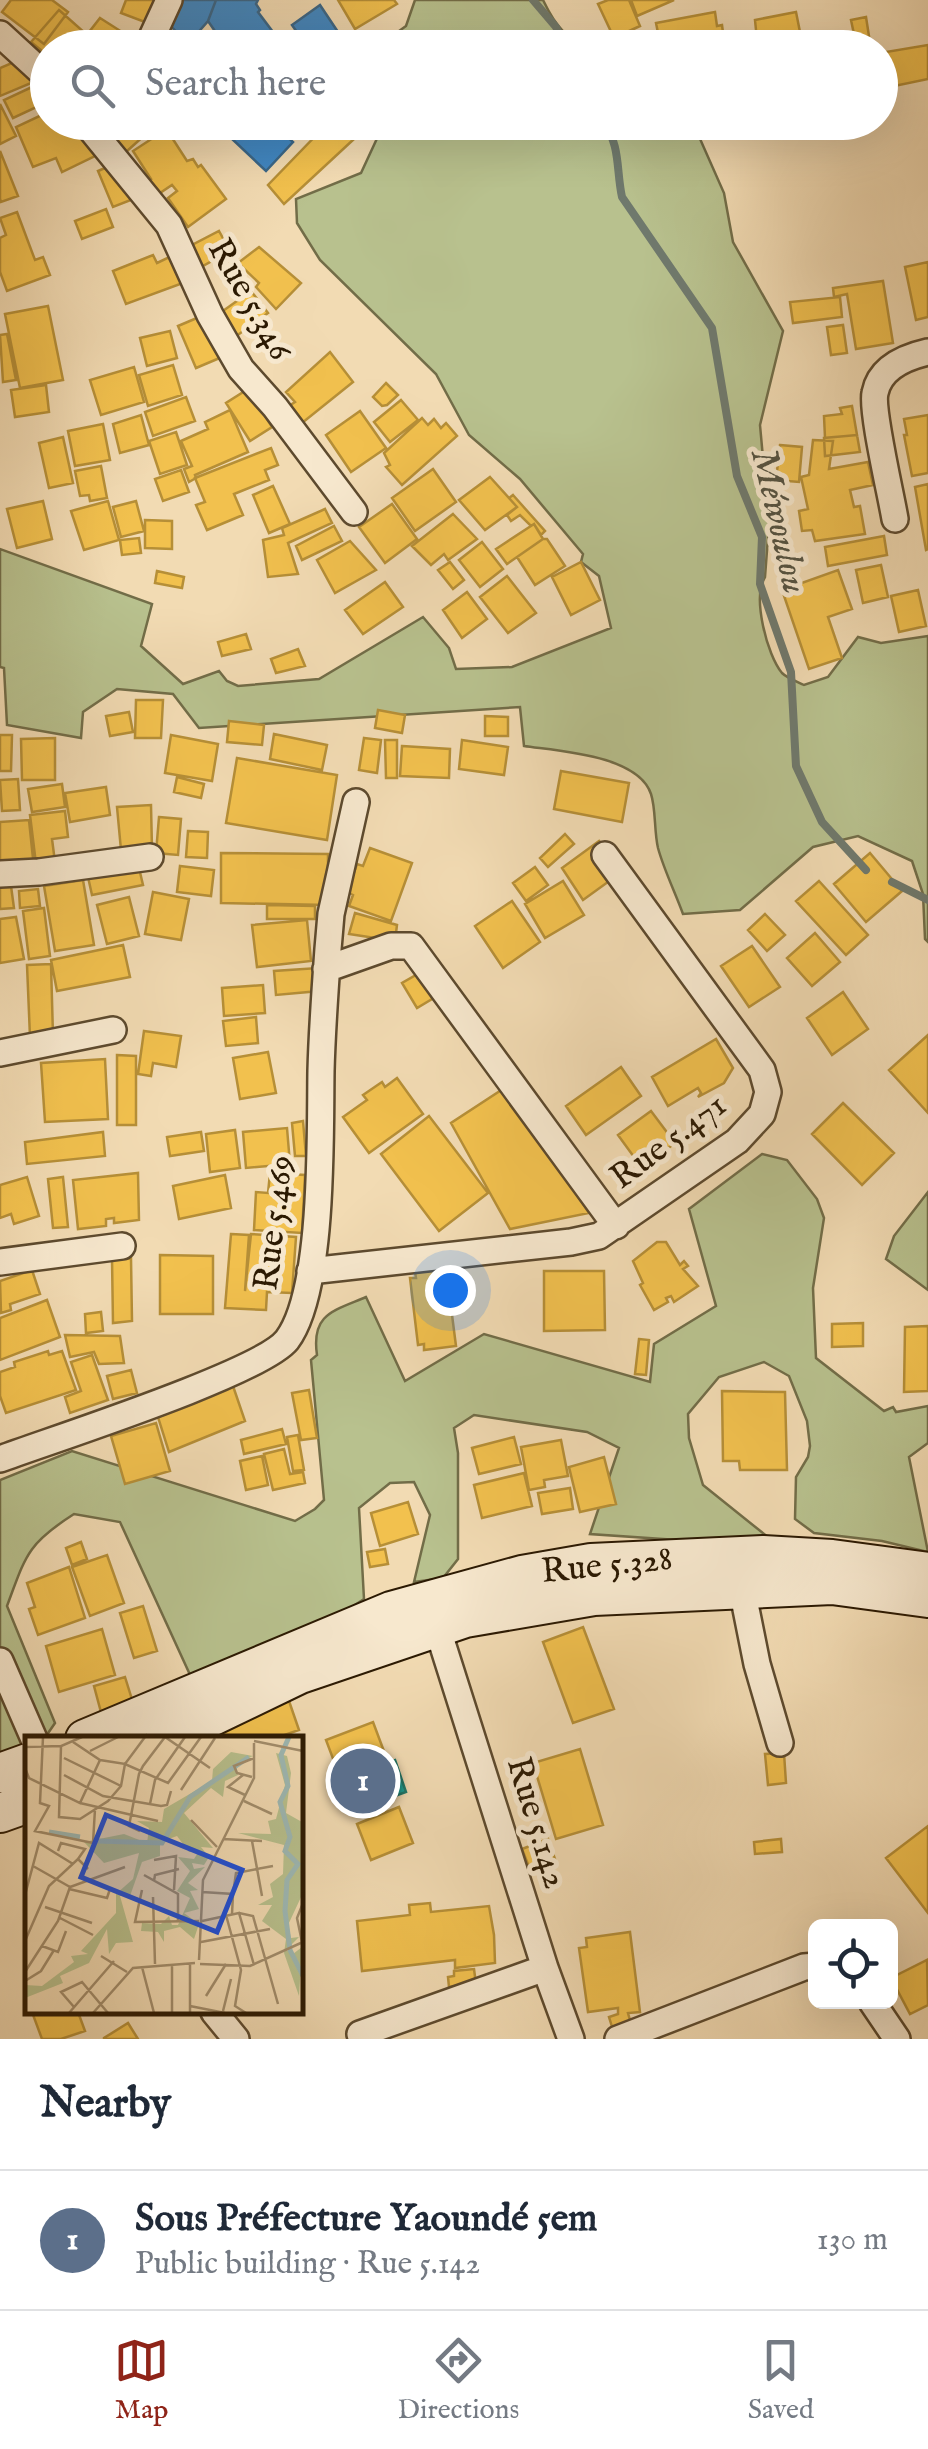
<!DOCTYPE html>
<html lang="en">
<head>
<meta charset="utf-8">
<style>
  body { margin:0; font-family:"IM FELL English",serif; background:#f6f6f7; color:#1f2937 }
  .controls { position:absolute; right:30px; bottom:30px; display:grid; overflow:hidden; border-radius:15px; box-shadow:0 10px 40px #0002 }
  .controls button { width:90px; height:90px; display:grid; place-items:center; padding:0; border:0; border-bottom:2px solid #e0e1e3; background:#fff; color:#1f2937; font:50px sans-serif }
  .you { position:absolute; left:450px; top:1290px; width:35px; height:35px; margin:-25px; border:8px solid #fff; border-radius:50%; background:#1a73e8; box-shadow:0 0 0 15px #1a73e833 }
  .badge { display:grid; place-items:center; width:65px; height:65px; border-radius:50%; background:#8f2418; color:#fff; font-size:32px; font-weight:700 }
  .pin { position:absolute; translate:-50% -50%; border:5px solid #fff; box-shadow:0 2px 10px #0006 }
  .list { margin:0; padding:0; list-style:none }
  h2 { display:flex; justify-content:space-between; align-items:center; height:130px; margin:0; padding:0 40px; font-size:42px }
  h2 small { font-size:32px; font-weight:400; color:#747a83 }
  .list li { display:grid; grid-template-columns:65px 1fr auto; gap:30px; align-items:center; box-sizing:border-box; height:140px; padding:0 40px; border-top:2px solid #e0e1e3 }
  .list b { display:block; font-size:38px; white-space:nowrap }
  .list p { margin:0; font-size:32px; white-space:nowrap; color:#747a83 }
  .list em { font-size:32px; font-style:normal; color:#747a83 }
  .icon { flex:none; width:55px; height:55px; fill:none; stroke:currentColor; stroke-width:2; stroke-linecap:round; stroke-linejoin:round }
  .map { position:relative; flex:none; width:928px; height:2039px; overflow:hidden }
  .search { position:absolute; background:#fff; box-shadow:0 10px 40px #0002; left:30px; right:30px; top:30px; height:110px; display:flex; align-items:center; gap:25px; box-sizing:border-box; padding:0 35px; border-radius:55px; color:#747a83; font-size:38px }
  .sheet { height:270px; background:#fff }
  nav { display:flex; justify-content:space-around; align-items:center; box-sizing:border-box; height:140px; border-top:2px solid #e0e1e3; background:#fff; font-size:28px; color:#747a83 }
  nav a { display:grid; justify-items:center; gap:5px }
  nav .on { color:#8f2418 }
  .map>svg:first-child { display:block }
  .green { fill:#b8c18e; stroke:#726d48; stroke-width:2.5 }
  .homes { fill:#f2c14e; stroke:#b68f37; stroke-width:2.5 }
  .schools { fill:#3f88c5; stroke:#39678a; stroke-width:2.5 }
  .public { fill:#17a398; stroke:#1d7a6b; stroke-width:2.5 }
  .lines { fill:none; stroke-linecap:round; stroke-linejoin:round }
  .stream { stroke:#6f796d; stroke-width:8 }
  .minor-casing { stroke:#5d4a2e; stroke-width:30 }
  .secondary-casing { stroke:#2b1902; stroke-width:42 }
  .minor { stroke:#f7e8ce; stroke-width:25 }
  .secondary { stroke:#f7e8ce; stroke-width:38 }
  .labels { text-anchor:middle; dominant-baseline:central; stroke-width:10; stroke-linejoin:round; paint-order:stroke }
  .street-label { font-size:35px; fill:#2b1902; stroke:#f7e8ce }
  .water-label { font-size:38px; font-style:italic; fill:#535141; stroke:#f7e8ce }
  .inset-river { fill:none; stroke:#9db9b5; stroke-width:5 }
  .inset-road { fill:none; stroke:#a28d6c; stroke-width:2.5 }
  .view { fill:#1d4ed8; fill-opacity:0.15; stroke:#1d4ed8; stroke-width:5 }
  .inset-edge { fill:none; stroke:#2b1902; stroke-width:5 }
</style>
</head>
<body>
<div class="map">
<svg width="928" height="2039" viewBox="0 0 928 2039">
  <rect width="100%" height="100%" fill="#f2dbb3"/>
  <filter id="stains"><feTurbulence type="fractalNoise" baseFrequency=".002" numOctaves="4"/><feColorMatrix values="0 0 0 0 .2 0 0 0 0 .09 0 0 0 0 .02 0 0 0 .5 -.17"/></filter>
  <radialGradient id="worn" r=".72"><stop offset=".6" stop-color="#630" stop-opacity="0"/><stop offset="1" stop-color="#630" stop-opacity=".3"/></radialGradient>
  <!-- green -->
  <path class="green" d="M415 0H543C555 25 566 41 594 47H377L406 26Z
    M376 123H693L724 193 733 242 783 331 760 425 769 524 765 577C752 597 767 655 782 673 787 678 798 682 804 685L828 677 858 637 881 643 928 636V942L925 939 923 894 912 861 858 836 813 847 740 910 683 914C675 892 664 870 658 848 654 831 656 809 651 794 638 755 558 751 524 746L520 707 199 728 173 694 117 689 83 712 81 738 7 725 4 668 0 667V549L152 604 141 646 183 684 219 671 227 681 238 686 319 679 423 617 449 648 456 669 512 667 611 628 599 576 581 562 583 554 520 479 469 435 436 374 320 260 297 223 296 199 361 173 380 132Z
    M762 1154 787 1160 817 1199 824 1218 813 1288 816 1358 884 1411 893 1407 896 1412 928 1406V1443L909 1457 928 1552 882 1541 814 1533 795 1519 796 1477 808 1457 810 1446 807 1421 789 1376 764 1362 719 1377 688 1414 689 1438 703 1485 774 1542 751 1545 590 1534 619 1448 587 1432 474 1415 454 1428 458 1453V1559L443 1578 414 1582 430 1515 414 1482 390 1483 359 1508 364 1599 221 1692 197 1690 120 1522 74 1514C27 1544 26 1555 7 1606L55 1723 44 1739 0 1768V1480L72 1451 295 1521 315 1509 324 1500 311 1360 317 1355C311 1314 333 1311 366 1297L405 1381 484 1334 650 1382 654 1344 716 1306 689 1209Z
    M928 1192V1290L886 1259 894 1236Z"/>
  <!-- homes -->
  <path class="homes" d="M11 0H52L68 12 44 44 2 12Z
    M126 0H159L158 27 121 13Z
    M338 0H394L397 4 355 29Z
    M608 0H629L640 26 614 38 598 4Z
    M631 0H674L637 16Z
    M59 10 85 33 72 48H48V56L31 42Z
    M715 12 717 26 722 25 725 47 661 48 656 23Z
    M796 12 800 32 757 40 755 20Z
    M866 17 869 36 855 39 851 20Z
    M100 18 133 39 127 48H98L86 36Z
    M928 45V79L880 89V53Z
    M33 54 43 78 0 96V68Z
    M32 87 41 105 13 118 4 100Z
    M0 104 16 136 0 144Z
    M48 112V122H90L97 155 62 172 56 158 33 167 16 127Z
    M97 122H139L147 133 126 152Z
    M144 122H170L173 126 167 130 187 161 193 159 198 167 201 165 226 199 188 227 168 198 177 191 172 185 157 195 147 181 151 179 133 151 156 136Z
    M329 122H365L368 126 284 204 268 185Z
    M0 151 18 196 1 202 0 199Z
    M126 159 141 196 113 207 98 171Z
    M106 209 113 227 82 239 75 221Z
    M17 212 35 260 43 257 50 275 7 291 0 272V238L6 235 0 218Z
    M219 231 230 251 201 267 190 246Z
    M259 247 301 283 276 309 256 287 259 283 238 263Z
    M180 252 191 280 126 304 113 271 153 255 157 263Z
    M928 262V317L916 320 905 267Z
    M883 281 893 343 856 349 847 294 834 297 833 288Z
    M251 291 268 313 235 337 220 313Z
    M840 297 842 317 793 323 790 302Z
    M48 306 63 380 20 388 5 314Z
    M204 315 222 357 196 368 178 326Z
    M843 325 847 353 831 355 827 327Z
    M170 331 177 358 147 366 140 338Z
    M7 334 16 380 3 382 0 335Z
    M330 352 353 382 302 423 289 406 295 402 286 392Z
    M173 365 182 395 148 406 139 375Z
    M134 367 144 402 101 415 90 380Z
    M386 383 398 395 387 405 382 406 373 397Z
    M46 385 49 412 15 417 11 390Z
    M248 389 272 427 250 441 226 403Z
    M186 397 195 421 153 436 145 412Z
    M401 400 418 420 390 442 374 422Z
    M852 406 857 435 825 438 824 416 842 414 840 408Z
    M230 410 248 452 195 475 196 478 189 482 184 469 192 466 181 441 208 429 205 422Z
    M360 411 386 448 351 472 326 435Z
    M141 415 149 445 120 453 113 424Z
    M928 415V473L912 476 904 435H907L904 419Z
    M422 418 428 425 434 419 441 428 446 423 457 436 402 485 386 467 390 465 384 453Z
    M103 424 110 460 75 466 68 431Z
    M176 432 187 465 160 474 149 441Z
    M857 435 860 452 825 456 824 438Z
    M63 437 73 483 49 488 39 443Z
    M813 440 833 441 829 469 868 462 873 485 850 490 854 507 860 506 865 534 815 541 812 530 802 531 799 511 808 509 801 477 809 475Z
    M780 445 802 447 799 482 776 480Z
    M271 448 278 465 265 470 269 480 234 494 243 515 207 530 196 505 205 502 195 478Z
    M101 466 107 498 90 501 89 495 80 496 75 471Z
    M433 469 456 502 415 531 392 498Z
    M181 470 189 492 163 501 155 479Z
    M490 477 517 507 485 530 459 500Z
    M928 484V549L926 550 915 487Z
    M273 486 290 524 269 533 253 495Z
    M513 495 545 531 541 535 534 524 531 526 520 515 511 521 507 515 517 507 509 498Z
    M43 501 52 539 17 548 7 509Z
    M108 501 119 540 84 550 71 511Z
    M136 501 144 531 121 537 113 507Z
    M392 504 417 539 385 563 359 527Z
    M325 509 332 523 288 543 298 574 268 577 263 540 284 535 282 528Z
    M453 514 477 539 448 560 444 554 431 565 412 546Z
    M145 520 172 521V549L145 548Z
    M534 524 543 539 507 564 496 549Z
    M334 526 342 541 302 560 296 546Z
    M884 536 887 555 828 566 825 547Z
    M139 538 141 553 122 555 120 540Z
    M543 539H547L565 566 535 585 517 557Z
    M350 541 376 570 335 593 317 560Z
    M482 542 503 569 480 587 459 560Z
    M450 562 464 580 453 589 438 570Z
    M581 562 600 600 571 615 552 577Z
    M881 565 888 597 863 603 856 570Z
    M838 570 852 609 828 617 842 658 809 669 782 590Z
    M157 571 184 577 182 588 155 583Z
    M507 576 536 613 508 633 480 597Z
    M385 582 403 607 363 634 345 610Z
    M918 590 926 626 899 632 891 596Z
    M467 592 487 619 462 638 443 610Z
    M246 634 251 649 222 656 218 642Z
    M298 649 305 666 276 673 271 659Z
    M136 700H163L161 738H135Z
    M378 710 405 715 402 733 375 728Z
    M129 712 133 732 110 736 106 716Z
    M485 716 508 717V736H485Z
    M229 721 264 725 262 745 227 742Z
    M274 734 327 745 322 770 270 759Z
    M0 735H12L11 771H0Z
    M171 735 218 744 212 781 165 773Z
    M55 738V780H22L21 739Z
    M364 738 381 740 377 773 359 770Z
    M385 740H397V778H386Z
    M462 740 508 747 504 775 459 769Z
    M402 746 450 749 449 778 400 776Z
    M237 758 337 775 327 840 226 823Z
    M561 771 629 783 622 822 554 809Z
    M177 777 204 784 201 798 174 792Z
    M18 779 20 810 2 811 0 780Z
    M62 784 65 807 32 812 28 789Z
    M106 787 110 815 70 822 65 793Z
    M151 805 152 849 121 850 117 807Z
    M65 811 68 837 52 839 55 862 36 864 30 815Z
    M159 817 181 819 178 855 156 853Z
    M29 820 34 868 0 872V822Z
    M188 831 208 832 207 858 186 857Z
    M565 834 574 844 548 867 540 858Z
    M599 841 619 874 583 900 562 868Z
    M370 848 412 863 391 921 349 906 353 895 347 892 357 864 363 866Z
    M221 853 328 854V905L221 903Z
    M870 853 902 891 866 922 834 884Z
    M180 866 214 870 211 896 177 892Z
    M535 867 548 885 526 901 513 883Z
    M139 868 143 885 92 895 88 877Z
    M83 880 94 945 55 951 44 886Z
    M563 881 584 915 545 938 525 904Z
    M819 881 868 935 846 955 796 901Z
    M11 886 14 908 0 909V887Z
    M38 889 40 906 20 908 19 891Z
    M153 892 189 899 181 940 145 934Z
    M129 897 139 936 107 944 97 905Z
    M512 901 540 942 503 968 475 926Z
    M267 905 315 906V919H267Z
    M44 908 50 956 29 959 23 911Z
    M355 913 397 925 395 941 349 934Z
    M765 914 785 935 767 951 748 930Z
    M16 917 24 959 0 963V919Z
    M307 920 311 961 257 967 252 925Z
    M815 933 840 962 812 986 787 958Z
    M123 945 130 977 57 991 51 960Z
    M752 946 780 987 749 1007 721 966Z
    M51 964 53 1036 30 1037 27 965Z
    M318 968 319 991 276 995 274 971Z
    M423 971 437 996 417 1008 402 983Z
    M263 985 265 1013 224 1016 222 988Z
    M843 992 868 1029 832 1055 807 1018Z
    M256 1017 258 1043 226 1046 223 1021Z
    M144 1031 181 1036 176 1067 153 1063 151 1076 138 1074Z
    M928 1035V1113L889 1070Z
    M716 1039 733 1068 724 1083 698 1097 701 1093 698 1088 668 1106 652 1077Z
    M268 1052 276 1093 240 1099 233 1058Z
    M117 1055 136 1056V1125H117Z
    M105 1059 108 1119 45 1122 41 1063Z
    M621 1067 641 1096 586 1135 566 1106Z
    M397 1078 423 1114 369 1153 343 1117 367 1100 363 1095 382 1082 385 1087Z
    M506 1087 589 1213 510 1229 451 1123Z
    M843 1103 894 1153 862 1185 812 1134Z
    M651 1111 675 1143 642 1168 618 1135Z
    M429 1116 488 1193 439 1231 381 1154Z
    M303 1121 306 1156H295L292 1123Z
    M287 1128 290 1164 246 1168 243 1132Z
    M235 1130 240 1168 210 1172 206 1134Z
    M103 1132 105 1156 27 1164 25 1142Z
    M201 1132 204 1151 170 1156 167 1137Z
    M138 1173 139 1220 114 1223V1218L106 1219V1226L78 1229 73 1180Z
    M270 1173 305 1175 302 1233 254 1230 256 1192 268 1193Z
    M225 1175 231 1208 179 1219 173 1186Z
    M27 1177 39 1216 14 1224 11 1214 0 1218V1185Z
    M63 1177 68 1227 53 1228 48 1179Z
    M231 1234 249 1235 245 1291 251 1234 296 1237 292 1293 267 1292 266 1310 225 1308Z
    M657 1242H666L680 1265 684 1261 688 1266 683 1269 698 1286 674 1302 671 1296 666 1298 668 1302 654 1310 640 1285 643 1283 633 1261Z
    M160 1255 213 1256V1314H160Z
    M131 1258 132 1321 113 1323 112 1259Z
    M446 1268 456 1346 424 1350V1344L418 1345 410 1278H416L415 1272Z
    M32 1270 40 1294 10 1304 11 1310 1 1313 0 1281Z
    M544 1271H604L605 1330 544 1331Z
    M47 1300 60 1337 0 1360V1318Z
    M101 1312 103 1331 86 1333 85 1314Z
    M863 1323V1346L832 1347V1324Z
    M928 1326V1391L904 1392 905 1327Z
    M65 1335 120 1336 124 1363 99 1364 94 1352 70 1357Z
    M639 1339 649 1340 646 1375 635 1374Z
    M48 1351 49 1355 62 1351 76 1390 6 1413 0 1396V1372L15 1367 14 1362Z
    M92 1355 108 1400 70 1413 65 1397 81 1391 71 1362Z
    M131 1370 137 1393 113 1399 107 1376Z
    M233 1386 245 1421 169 1452 158 1417Z
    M309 1390 317 1438 301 1440 292 1393Z
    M722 1391 785 1392 787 1470H740L739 1461H723Z
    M156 1423 170 1471 125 1484 111 1436Z
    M282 1429 286 1444 244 1454 241 1440Z
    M298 1435 304 1470 293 1471 287 1437Z
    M514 1437 521 1464 479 1474 472 1448Z
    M561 1440 568 1476 544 1480 545 1487 529 1490 521 1447Z
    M284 1449 290 1474 303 1472 305 1483 273 1490 264 1454Z
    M262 1456 268 1485 246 1490 240 1461Z
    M604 1457 616 1504 580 1512 569 1467Z
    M524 1473 532 1506 482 1518 474 1485Z
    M570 1488 573 1509 542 1514 538 1493Z
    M408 1502 418 1534 380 1546 371 1513Z
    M81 1542 87 1559 72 1565 66 1548Z
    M385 1549 388 1564 370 1567 367 1552Z
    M107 1555 124 1603 90 1616 72 1567Z
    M69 1567 85 1618 38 1635 29 1609 35 1607 27 1583Z
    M143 1606 157 1651 134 1658 120 1613Z
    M583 1627 614 1709 573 1723 543 1642Z
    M102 1629 115 1675 59 1692 46 1646Z
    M125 1677 134 1706 102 1716 94 1686Z
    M289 1701 299 1730 273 1739H214L210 1727Z
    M373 1722 385 1754 338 1772 326 1740Z
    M580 1749 603 1825 556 1839 533 1763Z
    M784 1753 786 1783 768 1785 765 1754Z
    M399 1807 413 1843 371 1860 357 1824Z
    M928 1826V1913L886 1858Z
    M548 1839 556 1862 531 1872 522 1849Z
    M781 1839 782 1852 755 1854 754 1842Z
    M430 1903 431 1912 489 1906 494 1935 495 1963 455 1968V1960L362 1971 357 1921 410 1915 409 1905Z
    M630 1932 640 2012 628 2013 631 2024 613 2030 609 2017 618 2014V2008L588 2012 579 1948 587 1947 586 1938Z
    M927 1960 928 2005 910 2014 891 1978Z
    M474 1969 476 1984 449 1987 448 1977 454 1976V1971Z
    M32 2012H78L85 2031 61 2039H42Z
    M128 2023 138 2039H104V2038Z"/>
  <!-- schools -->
  <path class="schools" d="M175 0H216L208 21 188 44 166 21Z
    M216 0H258L256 4 260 10 258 12 285 48H236L227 35 221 40 208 21Z
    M320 5 344 41 334 48H308L292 25Z
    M214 122H272L293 142 266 171Z"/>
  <!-- public -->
  <path class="public" d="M395 1760 406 1792 351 1812 340 1779Z"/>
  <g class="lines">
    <!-- stream -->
    <path class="stream" d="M533 0 556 27 565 48
      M603 122C621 145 616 170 622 197L712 328 737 476 762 537 760 584 791 672 796 766 822 822 866 870
      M892 882 928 900"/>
    <!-- minor casing -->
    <g class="minor-casing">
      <path id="minor" d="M0 34 48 78
        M147 48 169 0
        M85 122 169 225 210 315 241 369 275 407 354 512
        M895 519C891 495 871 410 875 393 880 367 906 357 928 352
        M0 874 39 872 150 857
        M326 969 391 946H411L616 1226
        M0 1053 113 1030
        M0 1262 122 1246
        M310 1271 571 1242 599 1236 737 1141 762 1114 768 1092 762 1070 605 855
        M0 1459C51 1440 261 1373 287 1340 324 1291 320 1134 321 1071 322 1030 325 990 328 949L331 914 356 802
        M742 1589 757 1664 780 1743
        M437 1627 545 1968 571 2039
        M0 1661 34 1739
        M872 2002 897 2039
        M214 2012 236 2039
        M360 2034 545 1968
        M618 2039 804 1967 816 1966"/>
    </g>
    <!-- secondary casing -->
    <g class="secondary-casing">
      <path id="secondary" d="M85 1739 391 1611 522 1575 591 1563 763 1555 832 1559 928 1572
        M165 1739 300 1674 465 1618 594 1596 832 1585 928 1598
        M0 1773 28 1763
        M0 1813 28 1803"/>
    </g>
    <!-- minor -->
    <use href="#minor" class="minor"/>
    <!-- secondary -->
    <use href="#secondary" class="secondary"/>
  </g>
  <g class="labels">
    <!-- street labels -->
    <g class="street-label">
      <text transform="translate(249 300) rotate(60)">Rue 5.346</text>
      <text transform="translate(669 1142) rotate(-37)">Rue 5.471</text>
      <text transform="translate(275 1223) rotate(-83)">Rue 5.469</text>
      <text transform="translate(607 1566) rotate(-6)">Rue 5.328</text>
      <text transform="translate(536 1823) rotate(73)">Rue 5.142</text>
    </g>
    <!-- water labels -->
    <g class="water-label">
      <text transform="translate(778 521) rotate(77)">Méwoulou</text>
    </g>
  </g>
  <!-- overview -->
  <g transform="translate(25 1736)">
    <rect width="278" height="278" fill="#f2dbb3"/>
    <path d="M206 16 228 20 211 28 213 39 200 45 198 61 186 52 159 77 188 112 176 111 184 121 179 129 167 127 169 133 180 131 163 147 173 154 165 155 174 173 159 177 174 188 169 203 155 191 139 195V206L133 196 116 195 117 187 136 188 144 180 147 189H153L165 162 152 155 165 135 153 121 169 123 174 115 164 116 152 100 135 106V120L117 126 105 160H95L108 206 91 207 84 218 82 193 64 227 35 240 38 247 0 262V249L17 250 49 226 46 220 63 218 56 215 91 177V158L108 143 114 117 79 127 59 106 99 98 122 107 124 92 112 85 137 86 139 73 187 45 188 33ZM251 17 262 20 266 37 261 77 277 86V159L263 189 266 202 274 201 261 214 268 218 277 211 274 260 259 217 261 203 237 185 247 169H233L248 161 245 148 258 138 259 109 213 97 246 98 243 85 251 83 260 49Z" fill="#b8c18e"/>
    <path class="inset-river" d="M264 1 256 19 263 50 255 66 265 101 260 115 273 128 262 144 260 175 265 214 278 240M24 96 55 101M71 105 137 107 165 61 224 21"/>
    <path class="inset-road" d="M18 1 15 67 24 70 10 95 68 107 70 73M57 1 36 10 34 81 55 83 83 65 96 50 100 28 143 47 176 1M229 5 278 15M48 6 75 24 100 28 120 1M0 11 36 10M65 15 93 1M39 22 96 50M0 32 4 42 55 67 75 24M39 39 78 60 136 70 142 69 146 55M218 39 203 51 220 59M227 41 212 37 209 30 229 22M156 54 190 2M219 65 247 78M55 67 133 85M125 68 130 44 160 1M166 84 192 111M115 95 104 90 114 38 118 30 140 1 185 32M198 103 237 105M227 105 237 160M33 115 36 107 60 113 53 123M129 124 151 120 149 154M8 130 45 151M119 139 153 158V186M129 145 130 139 154 133M44 153 82 162 85 153M117 154 110 186 174 185M177 156 208 158 207 178M208 158 211 137 248 130M0 159 14 107 48 128M128 161 130 228M20 171 67 187M214 177 228 180 253 268M201 179 216 234 210 270 221 277M35 182 68 199M177 185 214 177 229 229M0 205 24 150 53 123 63 133M176 206 245 193M277 206 272 182 278 167M17 210 33 216 41 195M76 220 102 236M174 224 178 144 229 42V7M175 228 225 230 278 206M117 231 129 277M0 236 33 185 45 151 100 131M0 245 16 235 29 214M181 260 201 228M165 270 200 277M49 271 36 256 57 246 83 277M198 275 206 243M44 277 89 225M68 277 108 232 170 227M147 277V230M165 277V228"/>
    <path class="view" d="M81 79 217 134 192 196 56 141Z"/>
    <rect width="278" height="278" class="inset-edge"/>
  </g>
  <rect width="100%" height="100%" filter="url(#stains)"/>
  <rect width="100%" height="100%" fill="url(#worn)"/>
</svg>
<div class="controls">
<button><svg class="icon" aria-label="locate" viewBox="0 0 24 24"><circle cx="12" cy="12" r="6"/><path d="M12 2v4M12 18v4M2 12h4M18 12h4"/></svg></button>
</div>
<div class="you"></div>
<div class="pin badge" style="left:363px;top:1781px;background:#5c6f8a">1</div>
<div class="search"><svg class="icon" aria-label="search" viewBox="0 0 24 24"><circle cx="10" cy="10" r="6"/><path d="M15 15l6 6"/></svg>Search here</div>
</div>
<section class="sheet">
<h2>Nearby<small></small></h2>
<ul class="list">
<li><span class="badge" style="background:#5c6f8a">1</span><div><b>Sous Préfecture Yaoundé 5em</b><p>Public building · Rue 5.142</p></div><em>130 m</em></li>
</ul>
</section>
<nav>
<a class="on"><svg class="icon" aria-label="map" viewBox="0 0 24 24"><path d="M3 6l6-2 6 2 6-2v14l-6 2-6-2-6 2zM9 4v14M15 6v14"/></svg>Map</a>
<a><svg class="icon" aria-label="directions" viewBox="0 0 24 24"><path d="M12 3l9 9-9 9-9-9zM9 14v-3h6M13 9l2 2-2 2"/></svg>Directions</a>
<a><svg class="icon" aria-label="saved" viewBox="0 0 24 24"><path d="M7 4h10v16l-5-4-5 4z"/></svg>Saved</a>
</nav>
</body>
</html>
